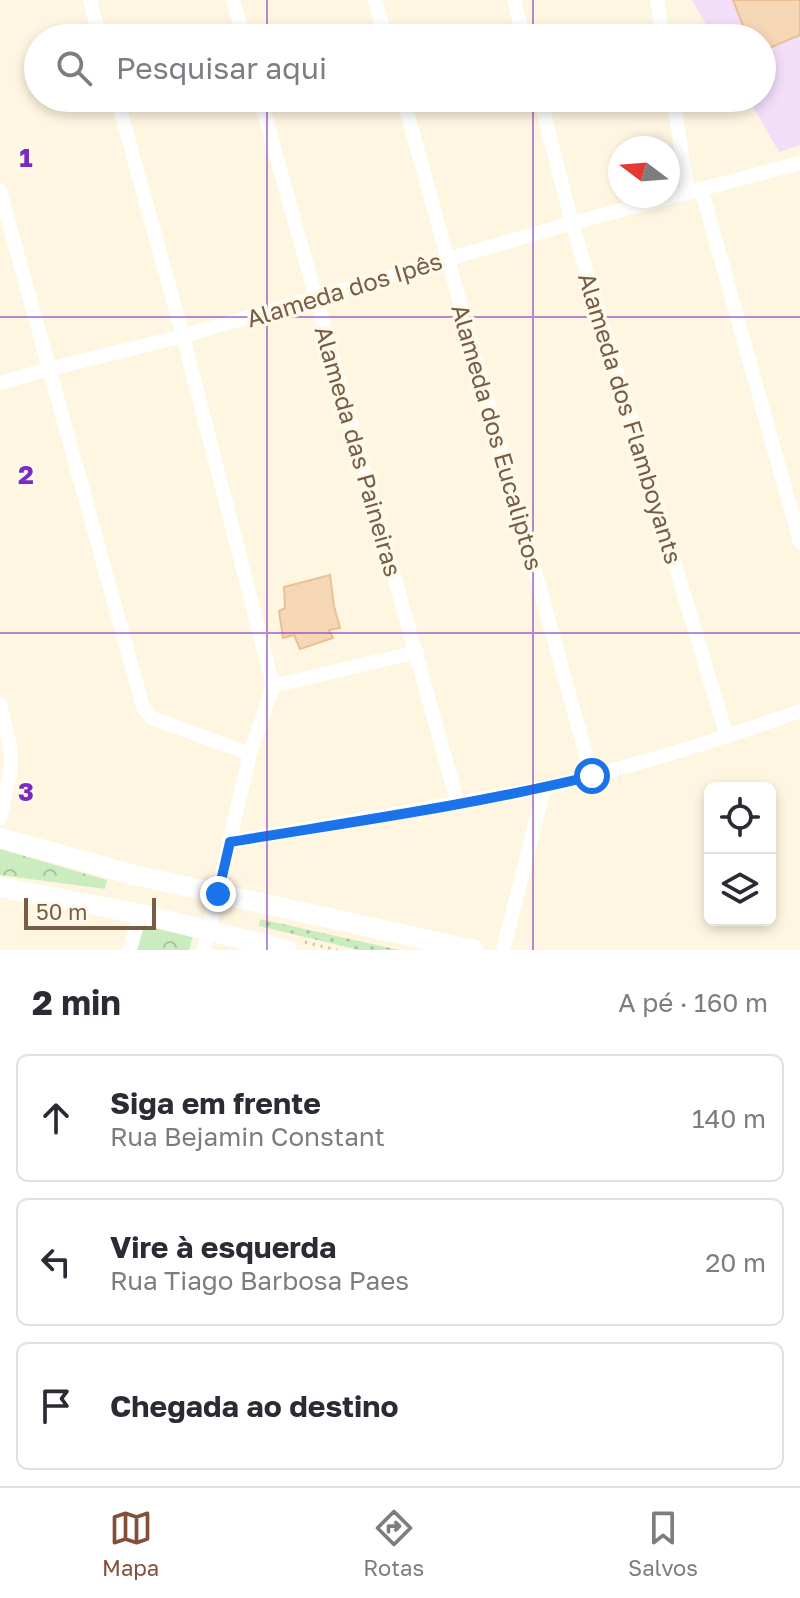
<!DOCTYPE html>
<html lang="pt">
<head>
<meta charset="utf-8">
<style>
  body { margin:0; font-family:"Golos Text",sans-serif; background:#f7f7f7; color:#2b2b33 }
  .controls { position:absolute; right:24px; bottom:24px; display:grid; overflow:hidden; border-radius:12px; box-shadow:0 4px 12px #0003 }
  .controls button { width:72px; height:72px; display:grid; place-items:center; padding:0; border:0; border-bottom:2px solid #e1e1e2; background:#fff; color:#2b2b33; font:40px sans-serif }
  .compass { position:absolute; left:608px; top:136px; width:72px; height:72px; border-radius:50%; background:#fff; box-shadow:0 4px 12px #0003; rotate:286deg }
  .scale { position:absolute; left:24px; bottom:20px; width:132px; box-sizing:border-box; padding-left:8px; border:4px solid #775d46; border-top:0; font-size:22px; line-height:28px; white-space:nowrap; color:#775d46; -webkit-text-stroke:6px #fff9e9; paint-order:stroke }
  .stop { position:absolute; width:24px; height:24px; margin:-18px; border:6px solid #1a73e8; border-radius:50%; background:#fff }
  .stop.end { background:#1a73e8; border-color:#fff; box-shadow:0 2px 8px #0008 }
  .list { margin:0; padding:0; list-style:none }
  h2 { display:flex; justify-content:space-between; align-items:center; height:104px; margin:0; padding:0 32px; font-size:34px }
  h2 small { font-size:26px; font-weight:400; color:#7c7c81 }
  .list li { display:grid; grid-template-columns:52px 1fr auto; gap:24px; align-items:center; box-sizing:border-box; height:128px; margin:0 16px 16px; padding:0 16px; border:2px solid #e1e1e2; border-radius:12px }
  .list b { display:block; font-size:30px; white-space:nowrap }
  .list p { margin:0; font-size:26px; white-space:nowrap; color:#7c7c81 }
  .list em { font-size:26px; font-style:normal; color:#7c7c81 }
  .icon { flex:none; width:44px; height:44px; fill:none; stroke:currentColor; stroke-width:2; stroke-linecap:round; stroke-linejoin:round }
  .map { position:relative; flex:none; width:800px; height:950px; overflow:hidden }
  .search { position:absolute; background:#fff; box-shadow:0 4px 12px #0003; left:24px; right:24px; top:24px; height:88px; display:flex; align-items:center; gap:20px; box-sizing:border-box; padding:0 28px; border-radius:44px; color:#7c7c81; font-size:30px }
  .sheet { height:536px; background:#fff }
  nav { display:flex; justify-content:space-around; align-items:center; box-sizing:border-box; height:112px; border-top:2px solid #e1e1e2; background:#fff; font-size:22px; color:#7c7c81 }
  nav a { display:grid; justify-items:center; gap:4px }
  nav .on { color:#844f38 }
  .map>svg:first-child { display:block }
  .education { fill:#f3defa }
  .grass { fill:url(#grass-dots) }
  .park { fill:url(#park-crowns) }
  .building { fill:#f5d7b6; stroke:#e9c096; stroke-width:2 }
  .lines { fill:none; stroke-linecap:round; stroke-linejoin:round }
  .path { stroke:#daba9a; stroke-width:3; stroke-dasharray:2 6; stroke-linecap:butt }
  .street { stroke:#fff; stroke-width:14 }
  .secondary { stroke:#fff; stroke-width:20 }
  .route { stroke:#1a73e8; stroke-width:10 }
  .grid { fill:none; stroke:#7b2cbf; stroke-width:2; stroke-opacity:0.55 }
  .labels { text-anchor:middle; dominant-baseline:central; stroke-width:7; stroke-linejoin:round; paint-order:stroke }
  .street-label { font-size:24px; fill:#775d46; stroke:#fff9e9 }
  .grid-label { font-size:26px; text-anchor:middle; font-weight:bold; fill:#7b2cbf; stroke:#fff9e9; stroke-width:7; stroke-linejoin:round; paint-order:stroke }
</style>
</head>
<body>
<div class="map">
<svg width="800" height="950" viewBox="0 0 800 950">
  <defs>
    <pattern id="grass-dots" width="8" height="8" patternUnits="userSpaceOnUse" patternTransform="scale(2)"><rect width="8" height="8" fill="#cbecbf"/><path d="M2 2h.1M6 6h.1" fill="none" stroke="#aac29d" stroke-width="1.8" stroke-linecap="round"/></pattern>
    <pattern id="park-crowns" width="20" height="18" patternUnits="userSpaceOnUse" patternTransform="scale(2)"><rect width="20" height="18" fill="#cbecbf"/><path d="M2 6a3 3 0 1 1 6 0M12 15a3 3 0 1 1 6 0" fill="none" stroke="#aac29d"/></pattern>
  </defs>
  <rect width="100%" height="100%" fill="#fef6e1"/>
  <!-- education -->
  <path class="education" d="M692 0H800V145L779 152 748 98H762V38H714Z"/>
  <!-- grass -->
  <path class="grass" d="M260 919 399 950H359L259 926Z"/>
  <!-- park -->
  <path class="park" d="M0 849 107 880 105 889 0 875Z
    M143 922 193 935 189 950H136Z"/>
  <!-- building -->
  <path class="building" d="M733 0H800V35L762 51V38H748Z
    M330 575 334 606 340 628 329 630 333 638 300 649 294 635 283 638 279 611 285 608 284 587Z"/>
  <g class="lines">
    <!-- path -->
    <path class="path" d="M305 942 337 950"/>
    <!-- street -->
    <path class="street" d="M90 0 100 38
      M233 0 244 38
      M375 0 386 38
      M514 0 524 38
      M657 0 663 38
      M117 98 183 336 273 686
      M260 98C324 334 394 568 458 804
      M403 98 592 776
      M540 98 572 223 727 737
      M673 98 688 191
      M701 188 800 542
      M0 191 143 707 152 718 250 754
      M0 383 49 369 183 336 572 223 800 163
      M273 686 417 652
      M0 704 11 750V769L0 818
      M230 842 544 788C631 767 716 741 800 711
      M130 950 140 914
      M204 950 250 754 273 686
      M503 950 544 788"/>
    <!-- secondary -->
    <path class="secondary" d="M0 838 134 875 474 950
      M0 887 140 914 287 950"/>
  </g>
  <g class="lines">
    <!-- route -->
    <path class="route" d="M218 894 230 842C350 822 473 805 592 776"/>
  </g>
  <!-- grid -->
  <path class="grid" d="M267 0V38M533 0V38M267 98V950M533 98V950M0 317H800M0 633H800"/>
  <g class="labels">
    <!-- street labels -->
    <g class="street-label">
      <text transform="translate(344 289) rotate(-17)">Alameda dos Ipês</text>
      <text transform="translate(631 418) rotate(73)">Alameda dos Flamboyants</text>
      <text transform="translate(498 437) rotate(74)">Alameda dos Eucaliptos</text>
      <text transform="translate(359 451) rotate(74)">Alameda das Paineiras</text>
    </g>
  </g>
  <g class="grid-label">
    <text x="26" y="167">1</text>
    <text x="26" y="484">2</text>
    <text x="26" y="801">3</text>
  </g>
</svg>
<div class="controls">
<button><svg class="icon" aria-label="locate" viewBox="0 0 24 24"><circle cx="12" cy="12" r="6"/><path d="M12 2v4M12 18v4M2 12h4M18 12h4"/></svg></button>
<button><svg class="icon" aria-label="layers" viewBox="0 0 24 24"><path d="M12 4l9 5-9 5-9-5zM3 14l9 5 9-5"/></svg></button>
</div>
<svg class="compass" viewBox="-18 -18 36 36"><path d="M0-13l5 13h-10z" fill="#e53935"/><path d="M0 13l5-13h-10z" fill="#7c7c81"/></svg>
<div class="scale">50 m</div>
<div class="stop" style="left:592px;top:776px"></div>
<div class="stop end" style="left:218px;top:894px"></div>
<div class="search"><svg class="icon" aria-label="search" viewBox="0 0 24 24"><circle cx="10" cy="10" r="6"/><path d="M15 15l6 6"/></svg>Pesquisar aqui</div>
</div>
<section class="sheet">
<h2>2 min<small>A pé · 160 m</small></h2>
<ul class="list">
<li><svg class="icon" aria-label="ahead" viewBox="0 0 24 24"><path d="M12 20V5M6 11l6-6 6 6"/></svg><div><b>Siga em frente</b><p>Rua Bejamin Constant</p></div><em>140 m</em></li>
<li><svg class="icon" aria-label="left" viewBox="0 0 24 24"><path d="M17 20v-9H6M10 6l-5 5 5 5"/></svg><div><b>Vire à esquerda</b><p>Rua Tiago Barbosa Paes</p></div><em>20 m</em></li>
<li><svg class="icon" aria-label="arrive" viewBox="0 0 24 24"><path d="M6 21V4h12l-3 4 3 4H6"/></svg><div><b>Chegada ao destino</b></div></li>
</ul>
</section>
<nav>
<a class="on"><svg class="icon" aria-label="map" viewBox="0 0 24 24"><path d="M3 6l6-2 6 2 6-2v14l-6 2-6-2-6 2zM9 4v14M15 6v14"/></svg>Mapa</a>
<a><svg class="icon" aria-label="directions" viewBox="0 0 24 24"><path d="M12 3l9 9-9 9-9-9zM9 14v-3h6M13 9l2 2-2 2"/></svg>Rotas</a>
<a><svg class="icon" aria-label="saved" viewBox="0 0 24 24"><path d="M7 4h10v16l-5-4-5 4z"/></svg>Salvos</a>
</nav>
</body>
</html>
